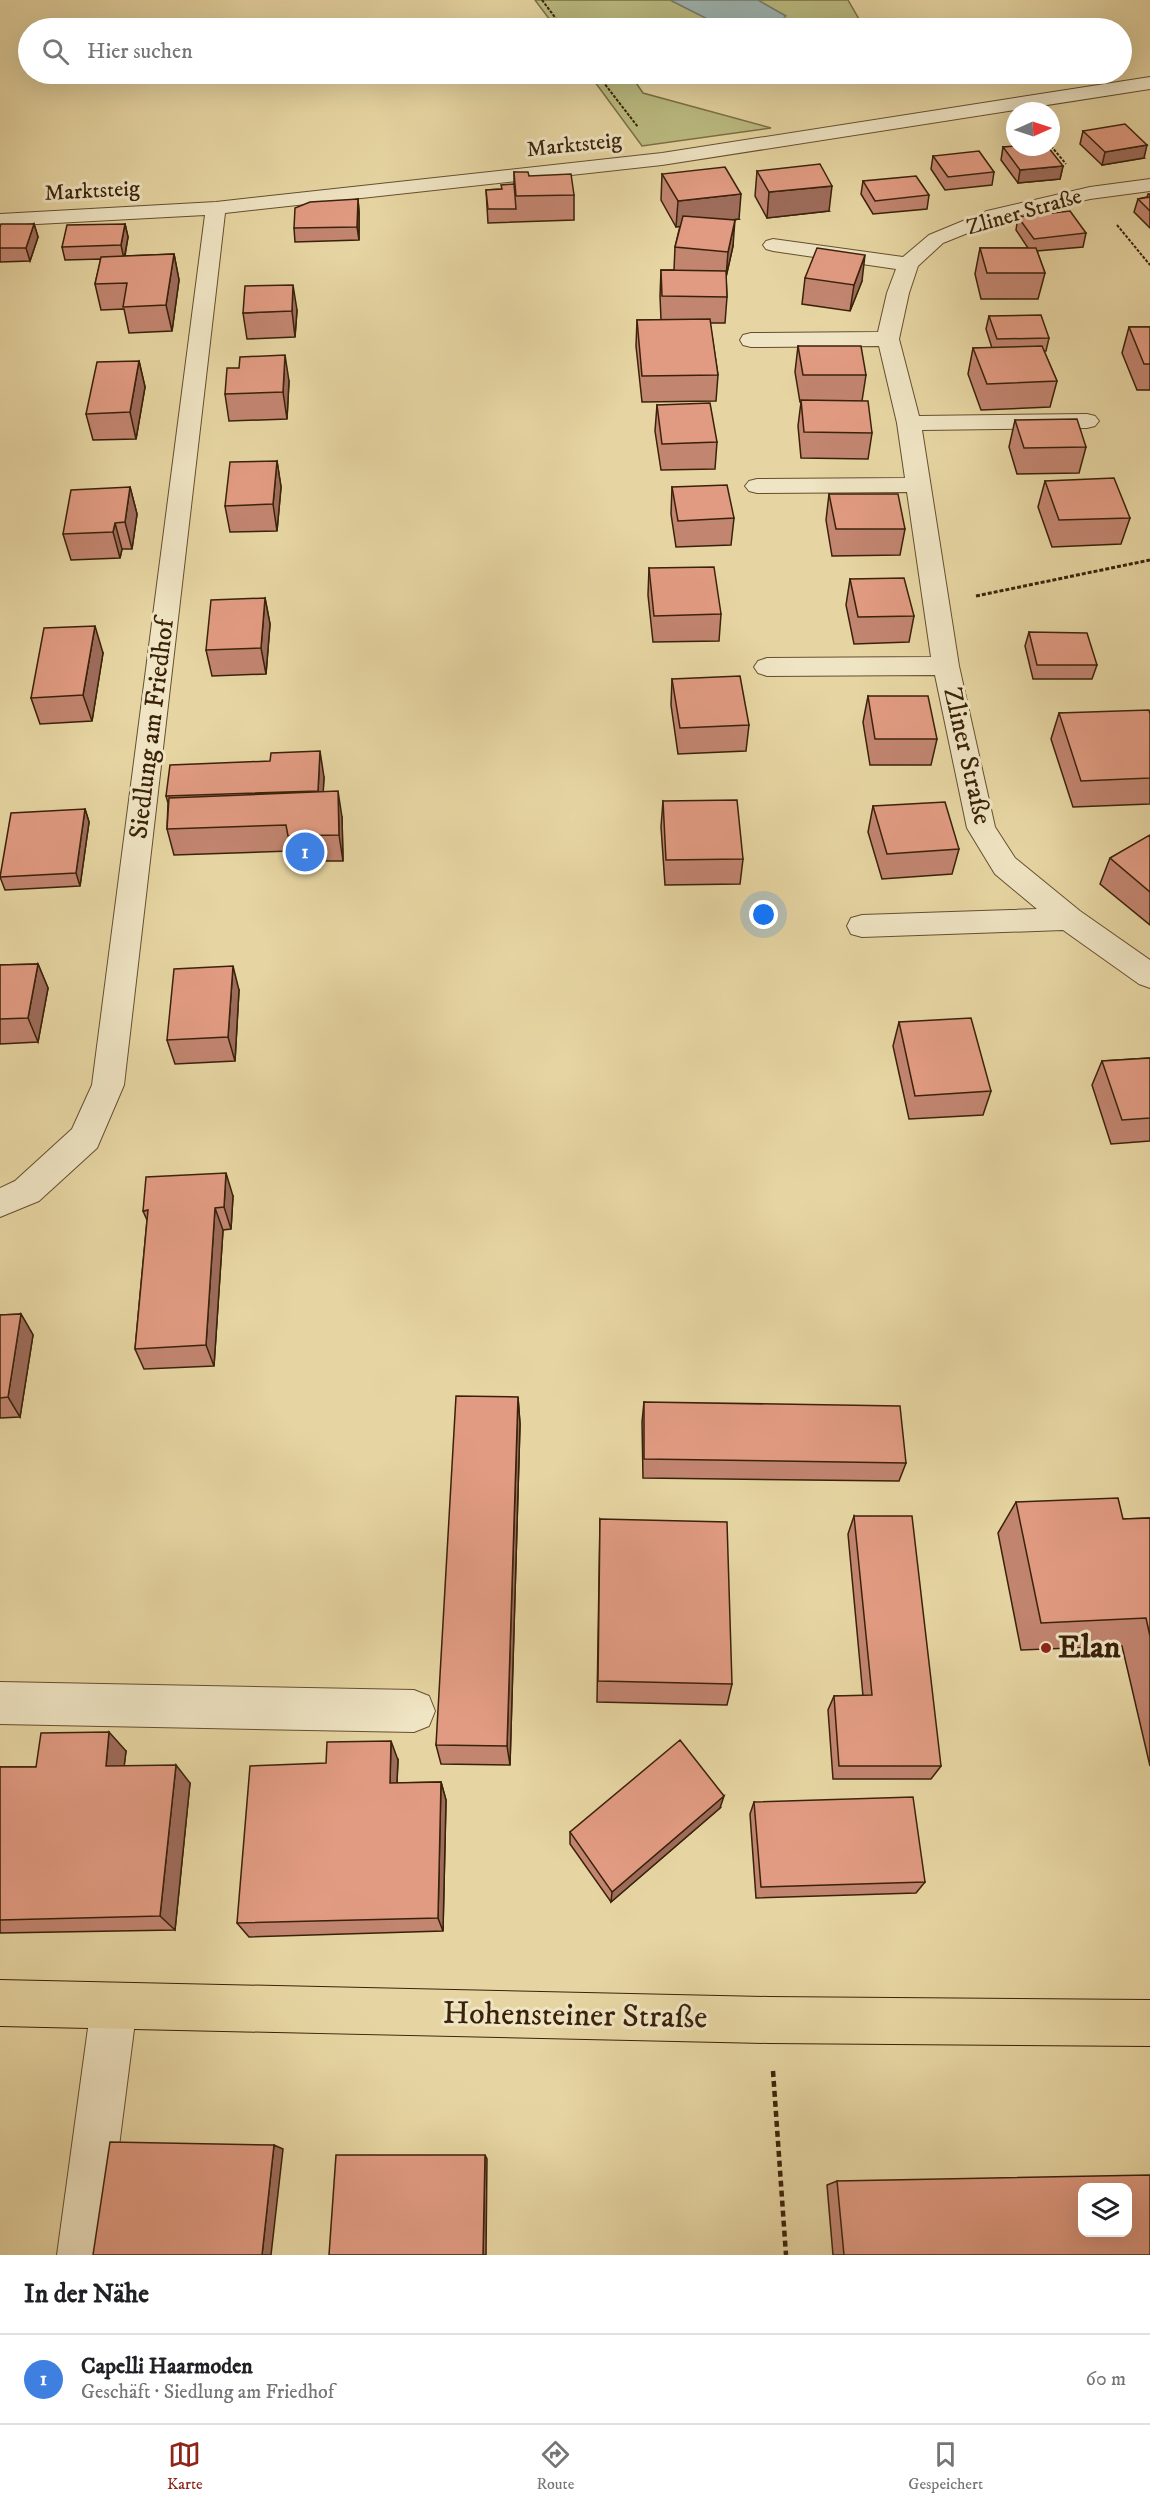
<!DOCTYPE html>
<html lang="de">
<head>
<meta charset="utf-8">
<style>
  body { margin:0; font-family:"IM FELL DW Pica",serif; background:#f2f2f2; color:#202124 }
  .controls { position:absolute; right:18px; bottom:18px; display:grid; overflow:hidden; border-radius:12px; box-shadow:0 6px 24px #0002 }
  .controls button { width:54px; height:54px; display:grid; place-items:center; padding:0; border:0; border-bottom:2px solid #e0e0e0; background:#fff; color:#202124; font:30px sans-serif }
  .compass { position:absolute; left:1006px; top:102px; width:54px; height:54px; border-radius:50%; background:#fff; box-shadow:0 6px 24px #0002; rotate:87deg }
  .you { position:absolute; left:764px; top:915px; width:21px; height:21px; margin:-15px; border:4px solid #fff; border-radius:50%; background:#1a73e8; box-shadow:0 0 0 9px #1a73e833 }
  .badge { display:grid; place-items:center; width:39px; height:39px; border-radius:50%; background:#8f2418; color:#fff; font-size:20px; font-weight:700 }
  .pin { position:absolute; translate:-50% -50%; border:3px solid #fff; box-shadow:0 2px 6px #0006 }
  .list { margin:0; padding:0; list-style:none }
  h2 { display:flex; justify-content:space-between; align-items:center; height:78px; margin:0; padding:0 24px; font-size:26px }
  h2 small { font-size:20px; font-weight:400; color:#757577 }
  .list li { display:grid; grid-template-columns:39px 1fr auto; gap:18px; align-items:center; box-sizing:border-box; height:90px; padding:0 24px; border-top:2px solid #e0e0e0 }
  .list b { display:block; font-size:22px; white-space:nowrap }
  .list p { margin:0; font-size:20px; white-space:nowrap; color:#757577 }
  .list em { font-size:20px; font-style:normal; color:#757577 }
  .icon { flex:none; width:33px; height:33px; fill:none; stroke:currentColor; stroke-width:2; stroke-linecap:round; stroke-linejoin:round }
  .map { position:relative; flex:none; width:1150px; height:2255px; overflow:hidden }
  .search { position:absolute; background:#fff; box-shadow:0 6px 24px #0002; left:18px; right:18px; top:18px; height:66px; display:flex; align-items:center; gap:15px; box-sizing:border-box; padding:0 21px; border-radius:33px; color:#757577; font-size:22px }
  .sheet { height:168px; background:#fff }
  nav { display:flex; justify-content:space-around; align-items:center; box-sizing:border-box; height:84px; border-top:2px solid #e0e0e0; background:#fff; font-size:16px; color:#757577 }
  nav a { display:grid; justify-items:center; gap:3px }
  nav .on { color:#8f2418 }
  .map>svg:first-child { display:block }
  .green { fill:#bbbc81; stroke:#7a6f46; stroke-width:1.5 }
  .water { fill:#9db5b3; stroke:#757a6f; stroke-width:1.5 }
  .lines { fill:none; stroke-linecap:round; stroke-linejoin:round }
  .minor-casing { stroke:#654f30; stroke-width:2 }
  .major-casing { stroke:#3a220a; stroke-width:2 }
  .path-far2 { stroke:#3a220a; stroke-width:2; stroke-dasharray:3 1.5; stroke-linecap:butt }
  .path-far1 { stroke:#3a220a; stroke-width:3; stroke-dasharray:4 2; stroke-linecap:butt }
  .path { stroke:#3a220a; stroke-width:4.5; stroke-dasharray:6 4; stroke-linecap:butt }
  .minor { fill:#efe4c3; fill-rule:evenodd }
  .major { fill:#e6d5a2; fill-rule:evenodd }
  .wall { fill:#c28570; stroke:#3a220a; stroke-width:1.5 }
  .shaded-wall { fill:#9e6c5b; stroke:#3a220a; stroke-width:1.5 }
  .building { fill:#e19b82; stroke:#3a220a; stroke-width:1.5; fill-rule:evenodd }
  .poi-dot { fill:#8f2418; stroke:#efe4c3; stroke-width:2 }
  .labels { text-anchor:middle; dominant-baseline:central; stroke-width:6; stroke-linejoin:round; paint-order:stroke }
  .far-street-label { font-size:22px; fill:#3a220a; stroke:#efe4c3 }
  .street-label { font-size:26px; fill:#3a220a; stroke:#efe4c3 }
  .near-poi-label { font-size:32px; font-weight:bold; fill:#3a220a; stroke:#efe4c3; text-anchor:start }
  .near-street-label { font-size:32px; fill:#3a220a; stroke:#efe4c3 }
</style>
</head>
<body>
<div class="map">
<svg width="1150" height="2255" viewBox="0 0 1150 2255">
  <rect width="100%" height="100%" fill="#e6d5a2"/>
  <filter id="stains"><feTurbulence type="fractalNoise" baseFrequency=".00333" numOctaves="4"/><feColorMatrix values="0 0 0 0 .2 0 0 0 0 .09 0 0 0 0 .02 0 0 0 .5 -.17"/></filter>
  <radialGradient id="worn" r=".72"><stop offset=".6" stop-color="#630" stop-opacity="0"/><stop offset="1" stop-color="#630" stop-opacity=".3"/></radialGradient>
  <!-- green -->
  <path class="green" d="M535 0H848L864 28H556Z
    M589 74H630L643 93 771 128 642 146Z"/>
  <!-- water -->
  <path class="water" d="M670 0H758L786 16 774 28H725Z"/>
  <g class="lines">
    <!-- minor casing -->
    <g class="minor-casing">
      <path id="minor" d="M1150 77V89L662 165 225 213 124 1085 97 1148 39 1201 0 1217V1188L15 1181 72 1129 92 1085 205 215 0 226V214L216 202 662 153Z
        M1150 179V191L1090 199 1000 220 943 243 918 266 909 293 899 339 919 416 1087 414 1095 416 1099 421 1095 426 1087 428 922 430 959 666 995 827 1015 858 1080 911 1150 960V988L1139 984 1063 930 862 937 851 934 847 926 851 918 862 915 1037 909 995 874 967 828 935 675 767 676 758 673 754 667 758 661 767 658 931 657 907 492 757 493 749 491 745 486 749 481 757 479 905 478 897 423 879 346 751 347 743 345 740 340 743 335 751 333 878 332 887 293 896 269 773 251 766 249 763 245 766 241 773 239 903 257 929 235 987 211 1090 187Z
        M0 1682 414 1690 429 1696 435 1711 429 1726 414 1732 0 1724Z
        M114 1983 130 1990 137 2006 105 2255H57L91 2006 98 1990Z"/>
    </g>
    <!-- major casing -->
    <g class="major-casing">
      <path id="major" d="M0 1980 769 1997 1150 2000V2046L769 2043 0 2026Z"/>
    </g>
    <!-- path-far2 -->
    <path class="path-far2" d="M542 0 563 28
      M597 74 638 127
      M1051 146 1066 164
      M1117 225 1150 265"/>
    <!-- path-far1 -->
    <path class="path-far1" d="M976 596 1150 560"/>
    <!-- path -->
    <path class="path" d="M773 2071 786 2255"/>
    <!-- minor -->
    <use href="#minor" class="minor"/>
    <!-- major -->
    <use href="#major" class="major"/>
  </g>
  <!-- wall -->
  <path class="wall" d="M1083 131 1144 158 1102 165 1080 144Z
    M1003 147 1063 166 1060 179 1018 183 1001 160Z
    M933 156 994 172 992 185 945 190 931 169Z
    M757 171 829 211 767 218 755 196Z
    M514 172 529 176 574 195V220L488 223 486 190 502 189 514 184Z
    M662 174 739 219 733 220V246L726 277 727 297 725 323H710L718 375 716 401 642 402 636 346 637 320H661L660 296 661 270H674L675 247 680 226 676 227 661 200Z
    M863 181 929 195 927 209 873 214 861 194Z
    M1148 194H1150V228L1134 212 1138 199 1147 197Z
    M358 199 359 212V240L295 242 294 228Z
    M1018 217 1086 233 1083 247 1037 251 1045 273 1038 299H981L975 274 980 248H1028L1016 230Z
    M34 224 38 237 30 261 0 262V227Z
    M125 224 128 237 125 256 174 254 179 280 172 331 129 333 124 309 101 310 95 284 101 259 65 260 62 247Z
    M805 278 862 281 850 311 802 304Z
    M297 310 295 337 247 339 243 313Z
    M989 316 1049 338 1046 351H1044L1057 381 1050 407 981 410 968 374 973 348H992L986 329Z
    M1129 327H1150V390H1137L1122 353Z
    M798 346 866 375 862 401 872 433 868 459 801 458 798 426 801 402H800L795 372Z
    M139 361 145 387 136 439 93 440 86 414Z
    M289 381 287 419 229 421 225 394Z
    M657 405 717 442 715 469 661 470 655 431Z
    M1015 420 1086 447 1079 473 1017 474 1009 447Z
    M277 461 281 487 277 531 230 532 225 506Z
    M1045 481 1130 518 1121 544 1052 547 1038 507Z
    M130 487 137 514 132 549H122L120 558 71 560 63 534Z
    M672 487 734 518 731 545 676 547 671 514Z
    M829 494 905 529 900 555 832 556 826 520Z
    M649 568 721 614 719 641 653 642 648 595Z
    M850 579 914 616 909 642 854 644 846 605Z
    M265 598 270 624 266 674 212 676 206 650Z
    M1029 632 1097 665 1092 679H1033L1025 646Z
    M103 653 92 721 40 724 31 698Z
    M672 679 749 725 746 751 678 754 671 705Z
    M868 696 937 739 931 765H870L863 722Z
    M1059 713 1150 714V804L1073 807 1051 739Z
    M324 777 323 792 342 817 343 861H293L291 851 174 855 167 829 168 803 166 796Z
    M663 801 743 859 740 884 665 885 661 827Z
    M873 806 959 849 952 874 882 879 868 832Z
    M85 809 89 822 80 886 5 890 0 877Z
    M1150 835V925L1100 884 1110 858Z
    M38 964 48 988 38 1042 0 1044V965Z
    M239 990 235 1061 175 1064 167 1040Z
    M899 1022 991 1091 983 1115 909 1119 893 1046Z
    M1150 1058V1141L1111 1144 1092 1085 1102 1061Z
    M233 1196 231 1229 223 1230 214 1366 144 1369 135 1349 147 1220 143 1211Z
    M21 1314 33 1335 20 1417 0 1418V1315Z
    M518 1397 520 1424 510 1765 441 1764 436 1745Z
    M644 1402 906 1463 899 1481 643 1478 642 1422Z
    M1016 1502 1123 1519 1150 1518V1766L1122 1646 1021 1650 998 1533Z
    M854 1516 941 1766 931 1779H833L828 1710 834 1696H863L848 1534Z
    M600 1519 732 1684 727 1705 597 1702Z
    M126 1751 124 1766 190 1783 175 1930 0 1933V1767H36Z
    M398 1760 397 1783 441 1782 446 1800 443 1931 249 1937 237 1923Z
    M754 1802 925 1882 916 1893 756 1898 750 1814Z
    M720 1808 611 1902 570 1844V1832Z
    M837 2181 1150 2255H833L827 2185Z"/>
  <!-- shaded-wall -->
  <path class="shaded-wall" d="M1147 145 1144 158 1102 165 1105 152Z
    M1063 166 1060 179 1018 183 1020 170Z
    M832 186 829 211 767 218 769 192Z
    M741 194 739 219 676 227 678 201Z
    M358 199 359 212V240L357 227Z
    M735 220 733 246 726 277 728 252Z
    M34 224 38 237 30 261 26 248Z
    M125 224 128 237 124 259 121 245Z
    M174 254 179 280 172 331 166 305Z
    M865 255 862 281 850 311 854 285Z
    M293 285 297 310 295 337 292 311Z
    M285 355 289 381 287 419 283 392Z
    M139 361 145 387 136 439 130 412Z
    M277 461 281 487 277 531 273 504Z
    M130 487 137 514 132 549 125 522Z
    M115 523 122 549 120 558 113 532Z
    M265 598 270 624 266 674 261 648Z
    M95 626 103 653 92 721 83 695Z
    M320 751 324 777 322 816 318 791Z
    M338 791 342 817 343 861 339 835Z
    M85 809 89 822 80 886 76 873Z
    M38 964 48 988 38 1042 28 1018Z
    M233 966 239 990 235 1061 228 1037Z
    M226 1173 233 1196 231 1229 224 1207Z
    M215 1208 223 1230 214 1366 206 1345Z
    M21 1314 33 1335 20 1417 8 1397Z
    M518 1397 520 1424 510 1765 507 1746Z
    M109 1732 126 1751 122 1784 106 1766Z
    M391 1741 398 1760 396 1801 390 1783Z
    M176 1765 190 1783 175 1930 160 1916Z
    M441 1782 446 1800 443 1931 438 1918Z
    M724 1796 720 1808 611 1902 612 1892Z
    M274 2145 283 2149 271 2255H262Z
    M485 2155 487 2159 486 2255H483Z"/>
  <!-- building -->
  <path class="building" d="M1125 124 1147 145 1105 152 1083 131Z
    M1015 146V147H1048L1063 166 1020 170 1003 147Z
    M979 151 994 172 948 177 933 156Z
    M820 164 832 186 769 192 757 171Z
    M725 167 741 194 678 201 662 174Z
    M514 172H528L529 176 571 174 574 195 516 196Z
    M916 176 929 195 875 201 863 181Z
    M514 184 516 209H488L486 190 502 189 501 185Z
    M1150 197V211L1138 199Z
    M358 199 357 227 294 228 295 208 310 202Z
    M1070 211 1086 233 1034 239 1018 217Z
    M683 216 735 220 728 252 675 247Z
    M1 224H34L26 248H0V227Z
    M125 224 121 245 62 247 67 225Z
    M817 248 865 255 854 285 805 278Z
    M980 248H1036L1045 273H987Z
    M174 254 166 305 123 307 127 283 95 284 101 257Z
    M661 270 726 271 727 297 662 296Z
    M293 285 292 311 243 313 245 286Z
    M1041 315 1049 338 997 339 989 316Z
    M710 319 718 375 642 376 637 320Z
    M1129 327H1150V364H1144Z
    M798 346H861L866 375H803Z
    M1042 346 1057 381 987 384 973 348Z
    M285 355 283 392 225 394 227 368H239L240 357Z
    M139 361 130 412 86 414 97 362Z
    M801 400 868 401 872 433 804 432Z
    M710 403 717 442 662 444 657 405Z
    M1077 419 1086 447 1024 448 1015 420Z
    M277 461 273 504 225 506 230 462Z
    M1114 478 1130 518 1059 520 1045 481Z
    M727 485 734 518 678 521 672 487Z
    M130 487 125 522 115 523 113 532 63 534 71 490Z
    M829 494H898L905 529H836Z
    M714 567 721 614 654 616 649 568Z
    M904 578 914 616 858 617 850 579Z
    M265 598 261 648 206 650 211 600Z
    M95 626 83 695 31 698 44 628Z
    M1029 632 1087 633 1097 665H1037Z
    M740 676 749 725 680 728 672 679Z
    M868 696H928L937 739H875Z
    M1149 710 1150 714V778L1081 781 1059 713Z
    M320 751 318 791 166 796 170 765 270 761 271 753Z
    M338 791 339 835 288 836 286 825 167 829 169 798Z
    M737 800 743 859 666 860 663 801Z
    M945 802 959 849 887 854 873 806Z
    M85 809 76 873 0 877 11 813Z
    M1150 835V892L1110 858Z
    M38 964 28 1018 0 1019V965Z
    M233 966 228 1037 167 1040 174 969Z
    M971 1018 991 1091 915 1096 899 1022Z
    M1150 1058V1118L1122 1120 1102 1061Z
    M226 1173 224 1207 215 1208 206 1345 135 1349 148 1210 143 1211 146 1177Z
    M21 1314 8 1397 0 1398V1315Z
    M456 1396 518 1397 507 1746 436 1745Z
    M644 1402 900 1406 906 1463 644 1459Z
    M1118 1498 1123 1519 1150 1518V1636L1146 1618 1041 1623 1016 1502Z
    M854 1516H912L941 1766H839L834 1696 872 1695Z
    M600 1519 727 1522 732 1684 598 1681Z
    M109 1732 106 1766 176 1765 160 1916 0 1920V1767H36L41 1733Z
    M680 1740 724 1796 612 1892 570 1832Z
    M391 1741 390 1783 441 1782 438 1918 237 1923 250 1766 326 1763 327 1742Z
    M913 1797 925 1882 761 1887 754 1802Z
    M110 2142 274 2145 262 2255H93Z
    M336 2155H485L483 2255H329Z
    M1150 2175V2255H844L837 2181ZM1083 2187H1128V2232H1083Z"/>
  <!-- markers -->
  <circle class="poi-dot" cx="1046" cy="1648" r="6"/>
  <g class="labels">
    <!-- far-street labels -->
    <g class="far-street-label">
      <text transform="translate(574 145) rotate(-6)">Marktsteig</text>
      <text transform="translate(92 191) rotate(-3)">Marktsteig</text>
      <text transform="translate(1024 212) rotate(-16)">Zliner Straße</text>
    </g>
    <!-- street labels -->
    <g class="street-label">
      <text transform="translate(152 729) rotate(-83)">Siedlung am Friedhof</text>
      <text transform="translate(967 756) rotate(77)">Zliner Straße</text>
    </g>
    <!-- near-poi labels -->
    <g class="near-poi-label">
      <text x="1058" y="1648">Elan</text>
    </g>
    <!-- near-street labels -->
    <g class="near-street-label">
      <text transform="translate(575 2016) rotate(1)">Hohensteiner Straße</text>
    </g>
  </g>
  <rect width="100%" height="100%" filter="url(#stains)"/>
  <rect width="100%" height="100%" fill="url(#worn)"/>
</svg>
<div class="controls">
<button><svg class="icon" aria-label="layers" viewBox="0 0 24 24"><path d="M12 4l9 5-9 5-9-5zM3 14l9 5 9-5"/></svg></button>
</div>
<svg class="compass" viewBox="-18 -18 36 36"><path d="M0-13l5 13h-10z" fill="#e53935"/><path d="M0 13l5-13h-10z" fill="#757577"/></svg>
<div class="you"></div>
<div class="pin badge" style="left:305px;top:852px;background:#3f7fe0">1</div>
<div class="search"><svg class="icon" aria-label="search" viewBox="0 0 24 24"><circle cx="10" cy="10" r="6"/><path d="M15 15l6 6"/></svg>Hier suchen</div>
</div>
<section class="sheet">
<h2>In der Nähe<small></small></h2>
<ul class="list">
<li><span class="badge" style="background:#3f7fe0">1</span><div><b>Capelli Haarmoden</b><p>Geschäft · Siedlung am Friedhof</p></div><em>60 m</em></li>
</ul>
</section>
<nav>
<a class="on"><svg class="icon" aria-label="map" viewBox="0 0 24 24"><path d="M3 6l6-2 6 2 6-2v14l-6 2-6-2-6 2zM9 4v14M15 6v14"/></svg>Karte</a>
<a><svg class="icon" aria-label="directions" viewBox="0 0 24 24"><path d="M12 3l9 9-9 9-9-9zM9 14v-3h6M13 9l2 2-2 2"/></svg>Route</a>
<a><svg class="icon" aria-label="saved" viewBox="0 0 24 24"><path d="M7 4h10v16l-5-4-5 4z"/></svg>Gespeichert</a>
</nav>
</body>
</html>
